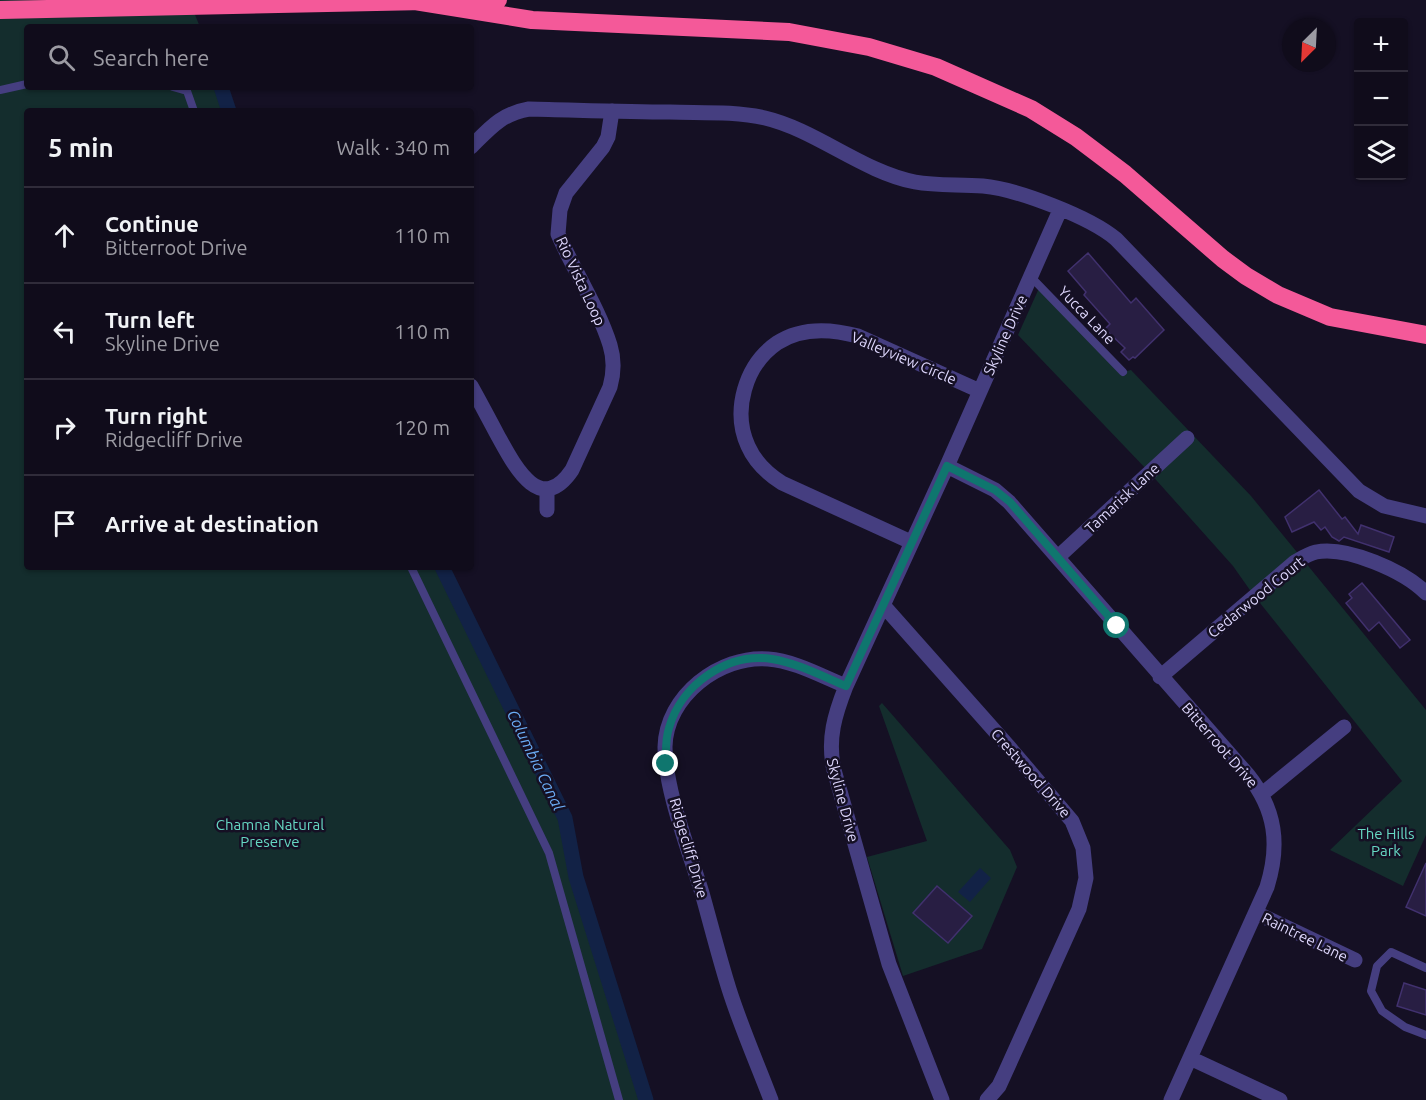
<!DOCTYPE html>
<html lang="en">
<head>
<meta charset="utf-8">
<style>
  body { margin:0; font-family:Ubuntu,sans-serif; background:#191524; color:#f1f3f6 }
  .controls { position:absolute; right:18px; top:18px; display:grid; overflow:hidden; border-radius:6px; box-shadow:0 2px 4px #0004 }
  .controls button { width:54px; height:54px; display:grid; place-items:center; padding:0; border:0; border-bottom:2px solid #302c3a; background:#100c1b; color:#f1f3f6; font:30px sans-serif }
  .compass { position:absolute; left:1282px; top:18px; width:54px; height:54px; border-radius:50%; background:#100c1b; box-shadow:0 2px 4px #0004; rotate:204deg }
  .stop { position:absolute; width:18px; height:18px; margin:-14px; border:4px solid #0f766e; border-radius:50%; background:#fff }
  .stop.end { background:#0f766e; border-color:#fff; box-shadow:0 2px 6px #0008 }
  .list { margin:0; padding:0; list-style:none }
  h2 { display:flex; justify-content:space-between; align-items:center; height:78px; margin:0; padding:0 24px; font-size:26px }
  h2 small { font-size:20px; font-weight:400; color:#9c9ba3 }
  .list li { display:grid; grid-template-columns:39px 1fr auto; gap:18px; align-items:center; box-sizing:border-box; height:96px; padding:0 24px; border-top:2px solid #302c3a }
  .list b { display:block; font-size:22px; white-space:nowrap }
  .list p { margin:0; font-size:20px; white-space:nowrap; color:#9c9ba3 }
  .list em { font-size:20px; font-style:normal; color:#9c9ba3 }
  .icon { flex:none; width:33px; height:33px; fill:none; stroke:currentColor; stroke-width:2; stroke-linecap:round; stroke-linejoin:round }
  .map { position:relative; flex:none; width:1426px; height:1100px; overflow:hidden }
  .search { position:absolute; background:#100c1b; box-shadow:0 2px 4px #0004; left:24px; top:24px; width:450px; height:66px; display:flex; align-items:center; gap:15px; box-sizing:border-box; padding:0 21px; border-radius:6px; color:#9c9ba3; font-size:22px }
  .panel { position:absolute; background:#100c1b; box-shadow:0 2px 4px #0004; left:24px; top:108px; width:450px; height:462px; border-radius:6px }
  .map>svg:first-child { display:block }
  .green { fill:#142d2d }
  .water { fill:#122246 }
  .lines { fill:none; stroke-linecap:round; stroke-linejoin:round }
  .canal { stroke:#122246; stroke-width:15 }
  .building { fill:#281e43; stroke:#41316e; stroke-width:1.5 }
  .lane { stroke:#453e80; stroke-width:8 }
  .street { stroke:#453e80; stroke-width:15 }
  .highway { stroke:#f45999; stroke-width:18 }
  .route { stroke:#0f766e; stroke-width:8 }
  .labels { text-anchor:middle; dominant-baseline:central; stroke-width:5; stroke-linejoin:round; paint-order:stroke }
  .street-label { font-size:15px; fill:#ddd6fc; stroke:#151024 }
  .park-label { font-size:15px; fill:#66d8c3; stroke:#151024 }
  .water-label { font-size:16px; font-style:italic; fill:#6bacf5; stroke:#151024 }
</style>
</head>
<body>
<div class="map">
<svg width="1426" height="1100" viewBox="0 0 1426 1100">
  <rect width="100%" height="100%" fill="#151024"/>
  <!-- green -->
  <path class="green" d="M0 0H189L200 27H27V87H222L230 111H27V567H442L565 818 576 877 646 1100H0Z
    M1040 286 1123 372 1131 370 1251 496 1426 710V835L1403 886 1330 850 1402 781 1252 593 1233 566 1149 472 1018 335Z
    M882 703 1010 850 1017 867 982 949 903 976 867 857 927 841 879 706Z"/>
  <!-- water -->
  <path class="water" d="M980 868 991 878 970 902 958 892Z"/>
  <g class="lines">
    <!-- canal -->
    <path class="canal" d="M221 87 229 111
      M442 567 565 818 576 877 646 1100"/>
  </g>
  <!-- building -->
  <path class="building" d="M1088 253 1131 303 1136 298 1164 330 1135 358 1133 357 1129 360 1121 352 1125 348 1105 329 1110 324 1084 295 1086 292 1068 271Z
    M1319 490 1342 519 1345 517 1358 534 1361 525 1394 537 1389 552 1344 537 1339 541 1332 537 1325 527 1321 530 1314 522 1292 532 1285 517Z
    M1362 583 1410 640 1400 648 1379 622 1369 631 1346 603 1352 598 1349 594Z
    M1426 863V916L1406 907Z
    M937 886 972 916 948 943 913 913Z
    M1404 983 1426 990V1015L1397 1006Z"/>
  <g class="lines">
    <!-- lane -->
    <path class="lane" d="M173 87 187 91 194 111
      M0 90 27 84
      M1031 277 1123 372
      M411 567 549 853 619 1100
      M1426 968 1391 952 1377 966 1371 991 1382 1011 1405 1027 1426 1035"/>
    <!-- street -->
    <path class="street" d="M471 147C490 128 501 114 529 109 576 110 623 112 670 112 701 113 734 111 765 118 816 130 863 172 915 182 937 186 960 184 983 186 1017 189 1090 217 1116 239L1359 491 1384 506 1426 516
      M471 386C480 402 489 419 498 436 514 465 540 517 572 470L610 387C614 373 614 358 610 345 598 307 574 271 558 234L560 210 566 193 603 147 608 137 612 111
      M947 466 995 490 1009 502 1248 775C1276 810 1280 845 1267 887L1171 1100
      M547 489V510
      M911 542 782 483C768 474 755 462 748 446 732 411 745 365 777 343 801 327 832 329 858 336L980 391
      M1058 557 1187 438
      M883 605 1009 747 1072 821 1083 848 1086 878 1079 909 1005 1073 999 1086 987 1100
      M1160 677 1295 562C1302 558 1308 554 1316 552 1347 546 1404 571 1426 593
      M1262 794 1344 727
      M1256 913 1355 960
      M1190 1058 1280 1100
      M771 1100C757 1063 741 1027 729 989 719 957 711 925 702 893 689 850 665 790 665 747 666 696 720 655 768 659 795 661 821 676 846 686
      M942 1100 889 964 834 770C827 739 835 714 846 686L947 466 1060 210"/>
    <!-- highway -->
    <path class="highway" d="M464 0H498
      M415 1 532 20 789 32 869 47 936 67 1031 109 1076 137 1125 174 1223 259 1246 276 1278 295 1330 317 1426 335
      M0 10 425 1"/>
  </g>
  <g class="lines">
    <!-- route -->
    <path class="route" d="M666 764C666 752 665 740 669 728 681 685 727 652 772 659 797 663 822 676 846 686L947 466 995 490 1010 502 1117 626"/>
  </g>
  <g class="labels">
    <!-- street labels -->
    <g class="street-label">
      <text transform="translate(581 281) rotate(65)">Rio Vista Loop</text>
      <text transform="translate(1087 315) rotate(46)">Yucca Lane</text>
      <text transform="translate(1005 335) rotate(-66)">Skyline Drive</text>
      <text transform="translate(904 358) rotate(23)">Valleyview Circle</text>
      <text transform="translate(1122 498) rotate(-43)">Tamarisk Lane</text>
      <text transform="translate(1256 597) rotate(-39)">Cedarwood Court</text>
      <text transform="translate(1220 745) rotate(49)">Bitterroot Drive</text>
      <text transform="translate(1031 773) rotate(49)">Crestwood Drive</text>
      <text transform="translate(843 800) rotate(75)">Skyline Drive</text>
      <text transform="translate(689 848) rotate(74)">Ridgecliff Drive</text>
      <text transform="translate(1305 937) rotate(26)">Raintree Lane</text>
    </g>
    <!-- park labels -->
    <g class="park-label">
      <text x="270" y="824">Chamna Natural<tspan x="270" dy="17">Preserve</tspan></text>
      <text x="1386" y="833">The Hills<tspan x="1386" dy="17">Park</tspan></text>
    </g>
    <!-- water labels -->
    <g class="water-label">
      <text transform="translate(536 760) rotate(64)">Columbia Canal</text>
    </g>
  </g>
</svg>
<div class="controls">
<button>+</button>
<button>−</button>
<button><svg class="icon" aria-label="layers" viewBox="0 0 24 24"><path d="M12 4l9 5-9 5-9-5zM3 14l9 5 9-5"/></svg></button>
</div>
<svg class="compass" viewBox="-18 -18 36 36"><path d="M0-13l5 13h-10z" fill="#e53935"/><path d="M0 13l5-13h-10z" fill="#9c9ba3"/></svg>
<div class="stop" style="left:1117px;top:626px"></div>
<div class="stop end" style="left:666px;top:764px"></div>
<div class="search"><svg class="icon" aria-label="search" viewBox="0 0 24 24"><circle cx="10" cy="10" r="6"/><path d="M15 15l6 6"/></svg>Search here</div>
<section class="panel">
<h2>5 min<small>Walk · 340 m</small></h2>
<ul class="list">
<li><svg class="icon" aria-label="ahead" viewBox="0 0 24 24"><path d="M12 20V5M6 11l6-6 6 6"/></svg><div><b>Continue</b><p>Bitterroot Drive</p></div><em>110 m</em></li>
<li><svg class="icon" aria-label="left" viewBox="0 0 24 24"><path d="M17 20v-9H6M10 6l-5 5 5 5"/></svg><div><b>Turn left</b><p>Skyline Drive</p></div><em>110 m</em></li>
<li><svg class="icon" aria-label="right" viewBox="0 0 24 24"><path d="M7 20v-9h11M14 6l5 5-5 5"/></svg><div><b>Turn right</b><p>Ridgecliff Drive</p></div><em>120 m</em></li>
<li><svg class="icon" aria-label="arrive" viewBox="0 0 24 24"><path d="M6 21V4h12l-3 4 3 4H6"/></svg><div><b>Arrive at destination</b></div></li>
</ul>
</section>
</div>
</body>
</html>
